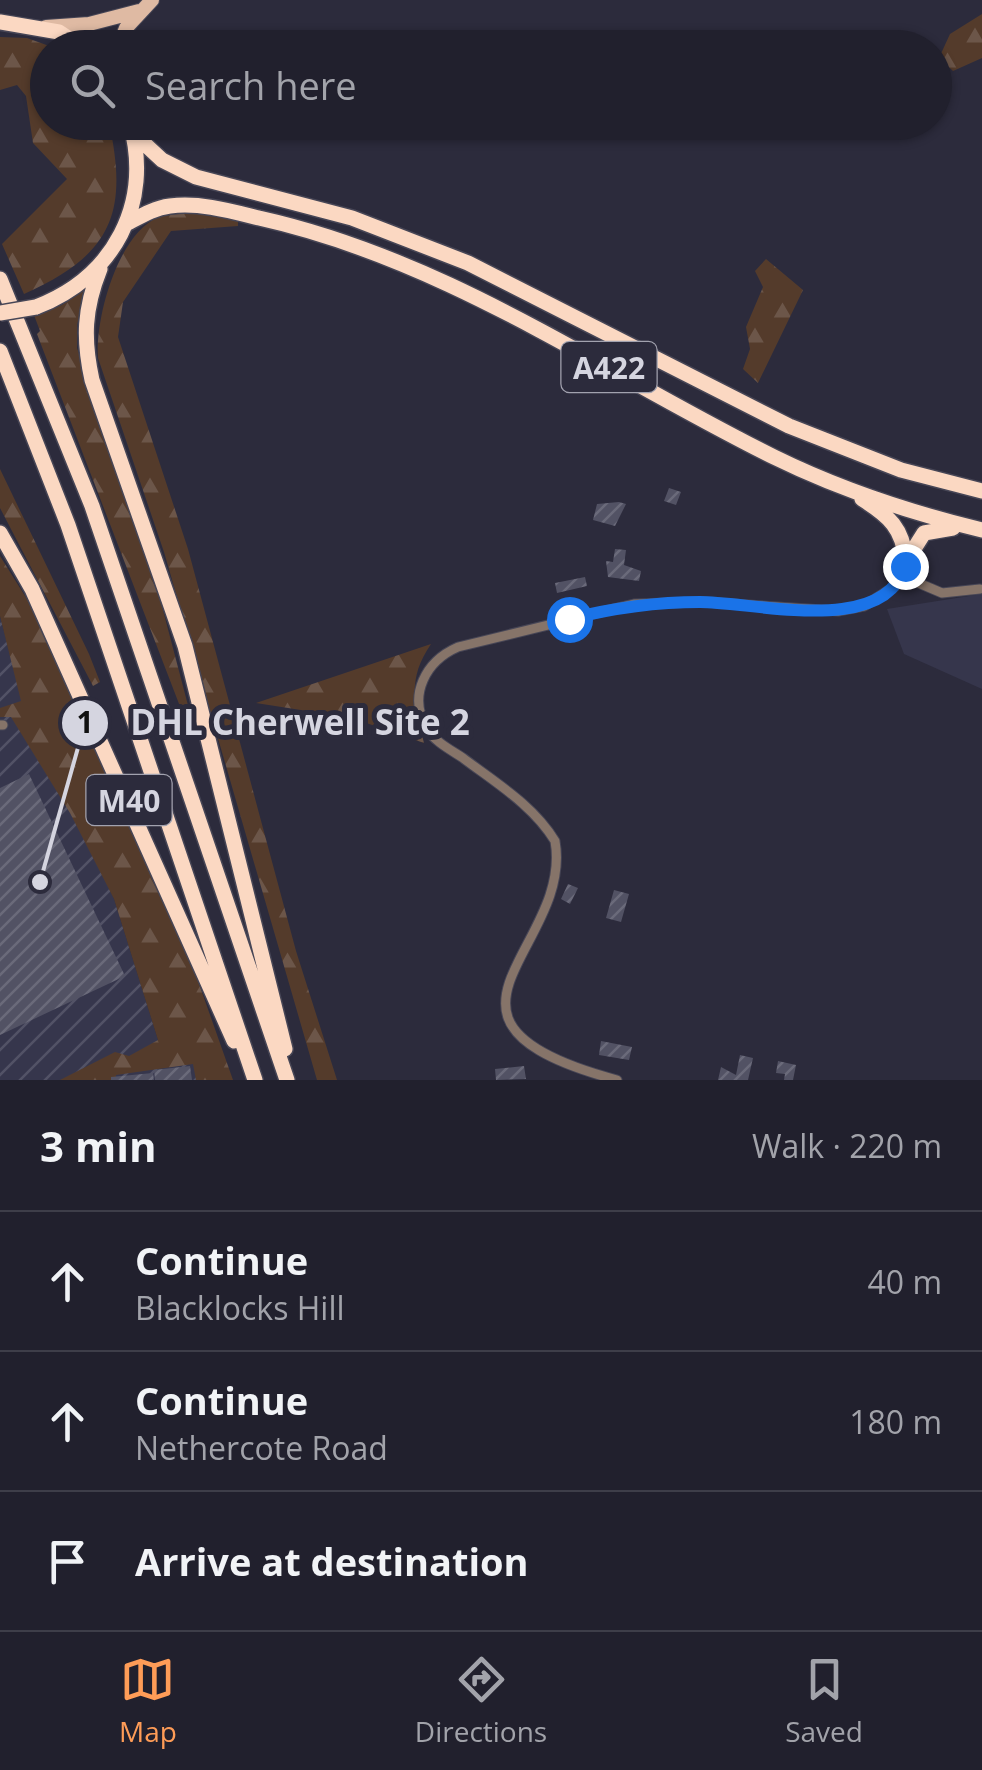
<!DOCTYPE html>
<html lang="en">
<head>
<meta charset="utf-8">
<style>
  body { margin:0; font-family:"Open Sans",sans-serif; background:#292835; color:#f1f3f6 }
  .stop { position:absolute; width:30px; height:30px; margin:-22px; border:8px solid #1a73e8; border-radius:50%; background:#fff }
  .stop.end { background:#1a73e8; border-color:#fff; box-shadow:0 2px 10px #0008 }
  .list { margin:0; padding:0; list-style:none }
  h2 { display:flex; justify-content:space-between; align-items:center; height:130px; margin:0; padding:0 40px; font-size:42px }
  h2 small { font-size:32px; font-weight:400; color:#a2a3aa }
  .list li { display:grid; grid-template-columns:65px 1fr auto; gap:30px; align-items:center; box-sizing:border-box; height:140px; padding:0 40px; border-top:2px solid #3e3e49 }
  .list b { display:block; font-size:38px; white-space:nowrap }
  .list p { margin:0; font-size:32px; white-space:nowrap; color:#a2a3aa }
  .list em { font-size:32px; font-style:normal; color:#a2a3aa }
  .icon { flex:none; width:55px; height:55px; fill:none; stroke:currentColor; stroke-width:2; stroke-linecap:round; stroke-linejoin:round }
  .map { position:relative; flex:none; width:982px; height:1080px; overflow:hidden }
  .search { position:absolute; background:#21202d; box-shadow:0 2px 8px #0004; left:30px; right:30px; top:30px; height:110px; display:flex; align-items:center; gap:25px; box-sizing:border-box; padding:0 35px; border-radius:55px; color:#a2a3aa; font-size:38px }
  .sheet { height:550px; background:#21202d }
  nav { display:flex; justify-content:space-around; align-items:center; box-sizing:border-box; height:140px; border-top:2px solid #3e3e49; background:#21202d; font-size:28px; color:#a2a3aa }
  nav a { display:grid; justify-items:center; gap:5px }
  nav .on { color:#fe9c57 }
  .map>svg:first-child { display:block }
  .built { fill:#36364c }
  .industrial { fill:url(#industrial-furrows) }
  .forest { fill:url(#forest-firs) }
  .building { fill:url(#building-hatch) }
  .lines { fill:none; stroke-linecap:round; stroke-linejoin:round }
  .street-casing { stroke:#474656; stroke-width:11 }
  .primary-casing { stroke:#474656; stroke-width:16 }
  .highway-casing { stroke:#474656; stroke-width:18 }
  .street { stroke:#867469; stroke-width:9 }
  .primary { stroke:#dfbaa3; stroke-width:14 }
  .highway { stroke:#fbd8c2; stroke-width:15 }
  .highway-bridge-casing { stroke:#474656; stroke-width:18; stroke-linecap:butt }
  .highway-bridge { stroke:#fbd8c2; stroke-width:15 }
  .route { stroke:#1a73e8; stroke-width:12 }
  .labels { text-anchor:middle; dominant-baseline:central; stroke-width:10; stroke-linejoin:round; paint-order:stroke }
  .shield { fill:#2c2b3c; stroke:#a2a2af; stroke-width:2.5 }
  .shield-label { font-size:30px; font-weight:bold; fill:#d5d5e0 }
  .leader { fill:none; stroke:#d5d5e0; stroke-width:4 }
  .callout-dot { fill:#d5d5e0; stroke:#2c2b3c; stroke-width:4 }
  .mark-label { font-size:30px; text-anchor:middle; font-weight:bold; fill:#111 }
  .callout-label { font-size:35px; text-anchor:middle; font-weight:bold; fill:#d5d5e0; stroke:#2c2b3c; stroke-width:10; stroke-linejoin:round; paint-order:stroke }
</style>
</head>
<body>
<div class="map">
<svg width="982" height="1080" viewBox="0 0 982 1080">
  <defs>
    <pattern id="industrial-furrows" width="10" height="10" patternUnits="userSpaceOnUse" patternTransform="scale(2.5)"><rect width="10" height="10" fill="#36364c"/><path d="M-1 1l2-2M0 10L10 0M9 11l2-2" fill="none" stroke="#525266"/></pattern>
    <pattern id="forest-firs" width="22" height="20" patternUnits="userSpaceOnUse" patternTransform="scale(2.5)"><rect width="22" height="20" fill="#543b2b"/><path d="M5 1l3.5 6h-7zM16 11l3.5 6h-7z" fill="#6c5649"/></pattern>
    <pattern id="building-hatch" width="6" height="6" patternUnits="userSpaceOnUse" patternTransform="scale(2.5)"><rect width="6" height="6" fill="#525264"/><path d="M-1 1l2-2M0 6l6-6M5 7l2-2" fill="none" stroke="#6a6a7a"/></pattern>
  </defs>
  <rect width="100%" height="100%" fill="#2c2b3c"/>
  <!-- built -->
  <path class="built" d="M982 594V689L904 654 887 609Z"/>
  <!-- industrial -->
  <path class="industrial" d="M0 616 22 701 114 899 158 1040 189 1041 213 1080H0Z"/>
  <!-- forest -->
  <path class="forest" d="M982 14V58L953 71 939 58 950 34Z
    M0 37 27 38 52 47 48 48V122L109 123C129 214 111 255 24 294L2 244 67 179 33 143 26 96 17 85 0 90Z
    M191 213 238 220V226L171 231 123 302 118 337 188 549 296 951 337 1080H317L164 552 98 358C95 318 118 233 159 217 169 214 182 214 191 213Z
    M766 259 803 290 758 383 743 369 750 349 746 327 763 287 755 271Z
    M86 288 77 325V348L154 576 190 713 181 709 37 334 40 331 34 315 62 305Z
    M0 469 89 654 100 682 93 686 0 508Z
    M0 556 30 604 186 947 233 1080H196L193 1064 116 1075V1080H60L115 1052 129 1056 158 1040 114 899 70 813 11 717H0V708L21 701 0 616Z
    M431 644C407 679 414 703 424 743L352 718 256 703Z"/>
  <!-- building -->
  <path class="building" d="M669 488 681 492 676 505 664 501Z
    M619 502 626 504 615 526 593 520 597 504Z
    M615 549 626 550 624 565 641 571 639 581 608 577 606 561 613 562Z
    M585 577 587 586 557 593 555 583Z
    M29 774 125 976 0 1035V788Z
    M568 884 578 888 570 904 561 899Z
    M614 890 629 894 621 922 606 918Z
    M601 1041 632 1047 629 1060 599 1055Z
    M740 1055 753 1058 748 1080H718L721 1067 736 1075Z
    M778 1061 796 1065 793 1080H784L785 1074 776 1073Z
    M190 1066 192 1080H155L154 1070Z
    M524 1066 526 1079 496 1080 495 1069Z
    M153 1073 154 1080H111V1077Z"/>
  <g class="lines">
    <!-- street casing -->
    <g class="street-casing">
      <path id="street" d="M902 576 942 593 980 589
        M0 725H3
        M617 1080C397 1021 574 949 555 841 533 805 496 783 463 758 451 750 435 742 427 729 407 695 426 661 458 647L634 604 703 602 838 611 864 606 897 585 906 561"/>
    </g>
    <!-- primary casing -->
    <g class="primary-casing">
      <path id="primary" d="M46 27 89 24 139 11
        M118 48 126 28 152 0"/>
    </g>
    <!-- highway casing -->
    <g class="highway-casing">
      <path id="highway" d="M0 22 59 32 83 48
        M134 134 162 160 196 177 352 218 468 263 789 426 901 470 982 491
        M128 223C141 216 154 208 170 206 199 202 231 211 259 218 448 260 604 373 774 457 839 489 912 513 982 530
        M100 269C84 309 83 339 92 380L185 646 285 1049
        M0 279 92 506 287 1080
        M36 307C114 277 153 204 130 122
        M0 351 68 525 255 1080
        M862 499C889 516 903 528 906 561
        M0 533 32 589 234 1041
        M907 560 924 533 953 528"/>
    </g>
    <!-- street -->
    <use href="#street" class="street"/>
    <!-- primary -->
    <use href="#primary" class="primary"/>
    <!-- highway -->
    <use href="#highway" class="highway"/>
    <!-- highway-bridge casing -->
    <g class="highway-bridge-casing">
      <path id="highway-bridge" d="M0 313 36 307"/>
    </g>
    <!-- highway-bridge -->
    <use href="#highway-bridge" class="highway-bridge"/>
  </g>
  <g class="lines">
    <!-- route -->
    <path class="route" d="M569 619C613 608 654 602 700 602 755 602 884 637 905 566"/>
  </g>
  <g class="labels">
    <!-- shield labels -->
    <g class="shield">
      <rect x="561.5" y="342" width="95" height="50" rx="8"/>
      <rect x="86.5" y="775" width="85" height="50" rx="8"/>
    </g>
    <g class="shield-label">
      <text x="609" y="367">A422</text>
      <text x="129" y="800">M40</text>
    </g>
  </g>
  <!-- callouts -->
  <path class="leader" d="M40 882L85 723"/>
  <g class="callout-dot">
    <circle cx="40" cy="882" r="10"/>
    <circle cx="85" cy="723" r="25"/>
  </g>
  <g class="mark-label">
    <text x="85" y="733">1</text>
  </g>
  <g class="callout-label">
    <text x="300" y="735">DHL Cherwell Site 2</text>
  </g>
</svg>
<div class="stop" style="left:569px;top:619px"></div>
<div class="stop end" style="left:905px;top:566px"></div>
<div class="search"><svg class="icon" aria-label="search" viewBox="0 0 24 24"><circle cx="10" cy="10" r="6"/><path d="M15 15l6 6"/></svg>Search here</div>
</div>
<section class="sheet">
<h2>3 min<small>Walk · 220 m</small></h2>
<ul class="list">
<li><svg class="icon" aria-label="ahead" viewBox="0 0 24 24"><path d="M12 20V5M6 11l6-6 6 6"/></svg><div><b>Continue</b><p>Blacklocks Hill</p></div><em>40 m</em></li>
<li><svg class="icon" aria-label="ahead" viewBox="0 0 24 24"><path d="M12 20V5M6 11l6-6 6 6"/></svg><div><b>Continue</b><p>Nethercote Road</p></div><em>180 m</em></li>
<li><svg class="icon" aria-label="arrive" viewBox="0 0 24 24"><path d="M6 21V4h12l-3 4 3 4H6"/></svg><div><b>Arrive at destination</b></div></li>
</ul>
</section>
<nav>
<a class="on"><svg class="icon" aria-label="map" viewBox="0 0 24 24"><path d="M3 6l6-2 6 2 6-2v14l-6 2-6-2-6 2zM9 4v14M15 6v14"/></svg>Map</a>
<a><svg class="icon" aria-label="directions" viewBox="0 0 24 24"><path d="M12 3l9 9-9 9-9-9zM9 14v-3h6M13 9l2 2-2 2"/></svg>Directions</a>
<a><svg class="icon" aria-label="saved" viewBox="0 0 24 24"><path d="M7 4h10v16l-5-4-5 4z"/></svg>Saved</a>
</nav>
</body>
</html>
